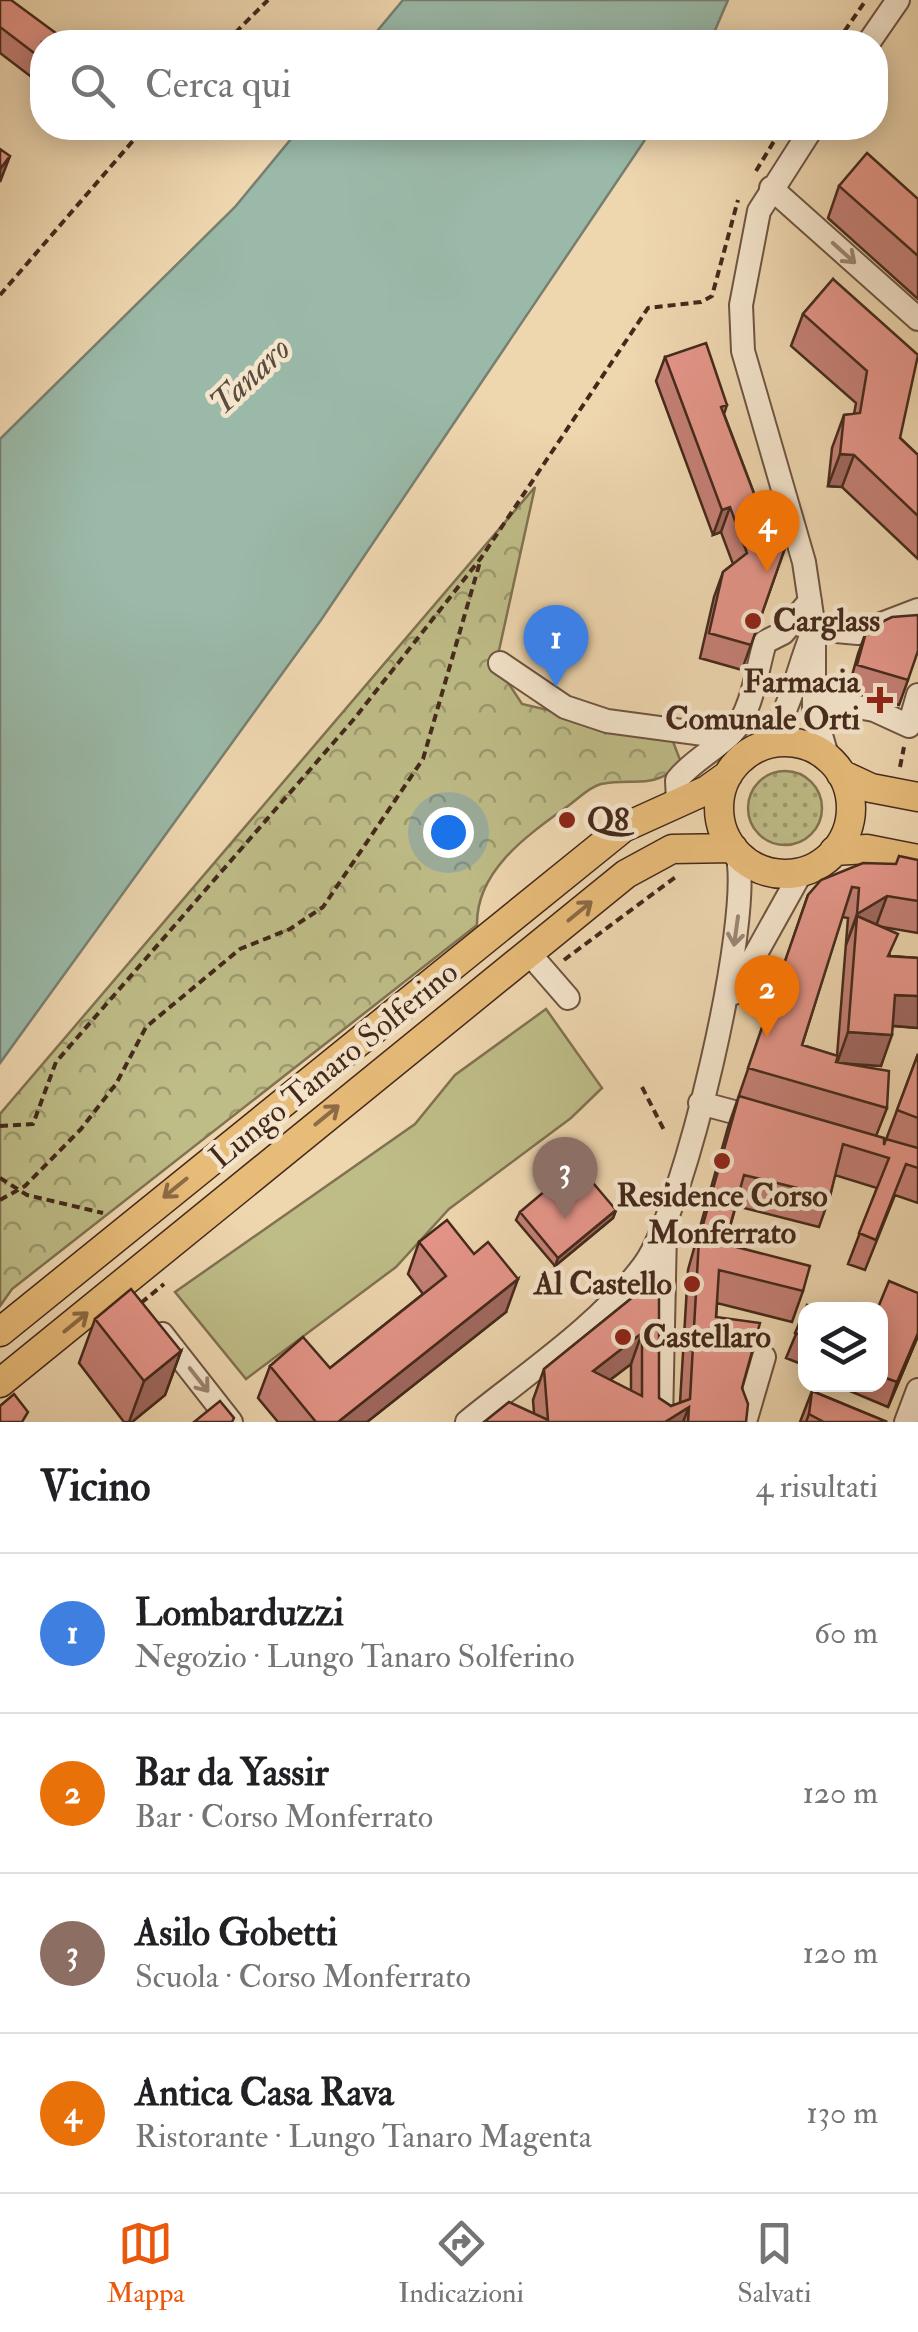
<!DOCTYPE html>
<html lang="it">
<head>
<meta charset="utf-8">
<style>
  body { margin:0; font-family:"IM FELL Double Pica",serif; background:#f6f6f6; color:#202124 }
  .controls { position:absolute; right:30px; bottom:30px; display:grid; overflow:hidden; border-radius:20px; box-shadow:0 5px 25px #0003 }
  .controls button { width:90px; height:90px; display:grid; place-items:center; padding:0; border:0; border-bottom:2px solid #e0e0e0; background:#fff; color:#202124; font:50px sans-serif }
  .you { position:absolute; left:448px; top:832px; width:35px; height:35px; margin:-25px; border:8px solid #fff; border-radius:50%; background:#1a73e8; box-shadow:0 0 0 15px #1a73e833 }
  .badge { display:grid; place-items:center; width:65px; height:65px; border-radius:50%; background:#ea580c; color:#fff; font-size:32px; font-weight:700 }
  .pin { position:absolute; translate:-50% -82px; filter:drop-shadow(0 2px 5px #0008) }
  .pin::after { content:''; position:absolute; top:52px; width:35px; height:30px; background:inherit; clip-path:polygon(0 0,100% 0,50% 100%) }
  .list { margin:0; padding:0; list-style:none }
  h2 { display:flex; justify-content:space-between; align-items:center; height:130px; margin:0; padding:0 40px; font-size:42px }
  h2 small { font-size:32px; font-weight:400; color:#757577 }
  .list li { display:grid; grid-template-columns:65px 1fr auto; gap:30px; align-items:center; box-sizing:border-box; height:160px; padding:0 40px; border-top:2px solid #e0e0e0 }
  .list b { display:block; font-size:38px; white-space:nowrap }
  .list p { margin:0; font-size:32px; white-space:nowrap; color:#757577 }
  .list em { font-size:32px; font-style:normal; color:#757577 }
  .icon { flex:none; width:55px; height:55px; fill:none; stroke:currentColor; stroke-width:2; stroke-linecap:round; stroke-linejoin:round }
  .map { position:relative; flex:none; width:918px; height:1422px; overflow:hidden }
  .search { position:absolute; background:#fff; box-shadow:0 5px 25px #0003; left:30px; right:30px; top:30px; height:110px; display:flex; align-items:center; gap:25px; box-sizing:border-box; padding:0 35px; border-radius:40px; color:#757577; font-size:38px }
  .sheet { height:770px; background:#fff }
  nav { display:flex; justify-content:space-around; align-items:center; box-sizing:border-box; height:140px; border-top:2px solid #e0e0e0; background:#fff; font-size:28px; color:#757577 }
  nav a { display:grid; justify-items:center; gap:5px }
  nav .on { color:#ea580c }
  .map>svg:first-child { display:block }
  .grass { fill:url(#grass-dots); stroke:#817251; stroke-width:2.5 }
  .park { fill:url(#park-crowns); stroke:#817251; stroke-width:2.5 }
  .pitch { fill:#bebc87; stroke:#817251; stroke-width:2.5 }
  .water { fill:#9ab9a8; stroke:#787f70; stroke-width:2.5 }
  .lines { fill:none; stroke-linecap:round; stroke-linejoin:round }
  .minor-casing { stroke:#6e5440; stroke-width:26 }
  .major-casing { stroke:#44291b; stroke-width:31 }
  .path { stroke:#44291b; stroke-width:4; stroke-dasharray:8 5; stroke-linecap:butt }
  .minor { stroke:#f4e4cb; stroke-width:22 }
  .major { stroke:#e7bb78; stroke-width:28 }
  .wall { fill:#c58076; stroke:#44291b; stroke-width:2.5; fill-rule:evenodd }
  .shaded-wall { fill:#a06860; stroke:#44291b; stroke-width:2.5 }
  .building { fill:#e59589; stroke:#44291b; stroke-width:2.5; fill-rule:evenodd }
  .oneway { stroke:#9c8673 }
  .oneway2 { stroke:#8d6b45 }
  .poi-dot { fill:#8f2418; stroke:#f4e4cb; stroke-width:4 }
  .labels { text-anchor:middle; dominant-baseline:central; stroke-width:9; stroke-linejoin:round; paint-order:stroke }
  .poi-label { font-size:32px; font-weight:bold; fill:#44291b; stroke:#f4e4cb; text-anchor:start }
  .street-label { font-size:32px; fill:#44291b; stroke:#f4e4cb }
  .water-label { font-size:35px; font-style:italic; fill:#5a4d3e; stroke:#f4e4cb }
</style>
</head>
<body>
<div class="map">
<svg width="918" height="1422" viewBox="0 0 918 1422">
  <defs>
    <pattern id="grass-dots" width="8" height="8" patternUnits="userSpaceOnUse" patternTransform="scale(2.5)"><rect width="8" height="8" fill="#bebc87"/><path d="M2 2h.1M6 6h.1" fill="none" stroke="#9c996e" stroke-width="1.8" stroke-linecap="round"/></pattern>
    <pattern id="park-crowns" width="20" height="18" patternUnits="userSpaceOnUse" patternTransform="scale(2.5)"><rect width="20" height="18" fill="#bebc87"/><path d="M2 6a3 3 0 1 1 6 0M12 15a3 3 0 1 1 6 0" fill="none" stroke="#9c996e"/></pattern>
  </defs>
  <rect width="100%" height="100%" fill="#eed6af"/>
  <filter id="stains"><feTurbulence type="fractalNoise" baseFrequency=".002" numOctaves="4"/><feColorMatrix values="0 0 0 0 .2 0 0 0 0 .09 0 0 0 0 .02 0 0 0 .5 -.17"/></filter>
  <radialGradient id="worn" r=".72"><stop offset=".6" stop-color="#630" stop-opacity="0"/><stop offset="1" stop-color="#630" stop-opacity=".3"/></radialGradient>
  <!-- grass -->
  <path class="grass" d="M748 808a37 37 0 1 1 74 0a37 37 0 1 1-74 0Z"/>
  <!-- park -->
  <path class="park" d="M535 487 496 664 522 704 672 739 682 765C646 791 639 777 601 784 589 787 578 799 568 806 528 835 476 870 477 925L12 1289 0 1306V1114Z"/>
  <!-- pitch -->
  <path class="pitch" d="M546 1009 602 1088 571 1118 449 1209 396 1267 246 1379 175 1292 415 1124 455 1075Z"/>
  <!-- water -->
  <path class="water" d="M403 0H728L710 42H368Z
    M300 128H653L321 620 0 1063V439L235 207Z"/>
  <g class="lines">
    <!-- minor casing -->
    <g class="minor-casing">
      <path id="minor" d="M869 42 898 0
        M812 128 759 211 741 305 743 351 804 562 814 629 858 633 918 610
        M771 188 918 319
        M500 663 565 707 607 721 726 737
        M814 699 874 710 909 726 918 695
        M762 747C791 715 797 668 814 629V711L828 759
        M678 802 677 780C693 760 714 751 732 733 752 712 757 669 765 642L783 633 810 601
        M528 952 568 998
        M734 993 802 871
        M700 1103 760 1119
        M162 1334 231 1422
        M467 1422C527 1373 598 1327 644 1265 684 1211 754 917 737 853
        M661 1422 665 1231
        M745 1422 764 1357
        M906 1422 918 1390"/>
    </g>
    <!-- major casing -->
    <g class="major-casing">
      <path id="major" d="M719 808a66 66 0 1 1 132 0a66 66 0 1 1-132 0Z
        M841 774 871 788 918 797
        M834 851 867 849 918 859
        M0 1332 623 828 707 790 728 775
        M0 1383 626 874 672 849 733 848"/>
    </g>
    <!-- path -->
    <path class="path" d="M226 42 268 0
      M837 42 866 0
      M756 171 782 128
      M0 295 144 128
      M900 767 904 747
      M564 960 677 876
      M642 1087 664 1130
      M0 1126 33 1124 56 1062 354 719 481 558 648 308 701 302 712 296 738 200
      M0 1178 27 1195 103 1213
      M0 1200 25 1186 81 1129 116 1084 146 1027 240 949 290 929 323 907 423 759 480 562
      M141 1303 164 1284"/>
    <!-- minor -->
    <use href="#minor" class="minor"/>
    <!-- major -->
    <use href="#major" class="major"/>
  </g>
  <!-- wall -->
  <path class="wall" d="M0 0 42 42V85L0 53Z
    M839 186 918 199V299L828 218Z
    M833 279 900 438 918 455V559L842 487 828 486 832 448 844 415 854 414 856 403 791 346 803 314Z
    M665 357 727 405 724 414 766 525 786 545 742 670 700 658 714 597 723 572 733 564 721 532 713 535 656 381Z
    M867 629 908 680 899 705 848 690 858 654Z
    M918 860V933L883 927 890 956 918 958V1028L893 1026 881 1066 841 1063 887 1108 876 1136 884 1145 918 1054V1203L895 1195 865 1270 848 1264 877 1188 835 1175 830 1196 819 1227 736 1206 725 1244 803 1291 792 1322 717 1303 716 1317 742 1388 746 1422H484L534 1413 533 1400 544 1369 649 1284 659 1398 671 1406 680 1403 688 1270 728 1127 808 895 896 864ZM842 917 848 918 837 1056 802 1045ZM631 1364V1391L610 1380Z
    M616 1210 613 1218 555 1266 516 1220 520 1212Z
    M419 1242 506 1312 367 1422H278L258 1398 270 1366 330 1368 423 1294 408 1274Z
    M918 1293V1336L888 1407 845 1389 846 1384H880V1310Z
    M806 1310V1366L786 1358Z
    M95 1319 181 1351 165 1395 132 1422H124L79 1363Z
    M812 1391 887 1422H806L809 1414 806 1422H800Z"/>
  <!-- shaded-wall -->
  <path class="shaded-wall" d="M10 156 0 182V169Z
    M840 454 854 455 842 487 828 486Z
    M730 507 721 532 713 535 722 510Z
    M887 896 876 926 857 916 846 945 857 914Z
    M895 995 918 996V1028L884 1025Z
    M848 1032 892 1035 881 1066 837 1063Z
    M616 1210 613 1218 555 1266 558 1258Z
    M518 1279 506 1312 367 1422H338Z
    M642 1333 631 1364 582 1401 593 1371Z
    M918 1333V1336L888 1407 897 1382Z
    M181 1351 165 1395 132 1422H129L144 1381Z
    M689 1407 683 1422H665Z"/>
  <!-- building -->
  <path class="building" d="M0 0H11L68 42H42V59L0 27Z
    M0 149 10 156 0 169Z
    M867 153 918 199V256L839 186Z
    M833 279 918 355 900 438 918 455V516L854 455 840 454 844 415 860 413 867 371 803 314Z
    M706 343 727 405 721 407 766 525 777 523 786 545 751 645 709 633 723 572 747 553 730 507 722 510 665 357Z
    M918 615V651L908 680 857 665 867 629 892 617Z
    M899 856 918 860V901L887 896 857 914 859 888 852 887 802 1045 838 1056 836 1062 889 1071 887 1108 748 1068 808 895 821 880 863 863 896 864Z
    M857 916 898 934 888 956 918 958V996L895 995 892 1035 848 1032Z
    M918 1054V1118L897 1110Z
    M739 1096 884 1138V1145L886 1139 918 1148V1168L906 1164 876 1240 859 1233 889 1158 843 1144 830 1196 744 1175 725 1244 810 1266 803 1291 719 1270 716 1317 760 1323 742 1388 748 1404 746 1422H688L689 1407 665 1422H484L509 1402 548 1420 544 1369 649 1284 659 1289V1398L671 1406 690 1399 699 1239ZM642 1333V1396L593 1371Z
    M577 1164 616 1210 558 1258 520 1212Z
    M447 1220 474 1254 488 1242 518 1279 338 1422H316L270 1366 303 1337 330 1368 446 1276 419 1242Z
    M889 1281 918 1293V1333L897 1382 880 1376V1310H877Z
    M131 1289 181 1351 144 1381 95 1319Z
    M807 1305 818 1310H806V1337L795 1333Z
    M812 1391 887 1422H824L809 1414Z
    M14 1394 28 1412 22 1422H0V1406Z
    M220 1401 234 1418 232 1422H194Z"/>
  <!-- one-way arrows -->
  <defs><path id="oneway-shaft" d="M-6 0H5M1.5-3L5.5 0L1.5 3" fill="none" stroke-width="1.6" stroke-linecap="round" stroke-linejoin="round" transform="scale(2.5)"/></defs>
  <g class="oneway">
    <use href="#oneway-shaft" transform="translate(844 253) rotate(42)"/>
    <use href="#oneway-shaft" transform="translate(736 931) rotate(98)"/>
    <use href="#oneway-shaft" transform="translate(199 1380) rotate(52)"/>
  </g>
  <g class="oneway2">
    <use href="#oneway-shaft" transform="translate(580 911) rotate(-39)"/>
    <use href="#oneway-shaft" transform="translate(327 1115) rotate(-39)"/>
    <use href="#oneway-shaft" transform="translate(175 1188) rotate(141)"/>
    <use href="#oneway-shaft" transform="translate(76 1322) rotate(-39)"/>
  </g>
  <!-- markers -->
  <g class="poi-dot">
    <circle cx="753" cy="621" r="10"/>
    <path d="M875 685h10v10h10v10h-10v10h-10v-10h-10v-10h10z"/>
    <circle cx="567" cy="820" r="10"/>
    <circle cx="722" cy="1161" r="10"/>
    <circle cx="692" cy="1284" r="10"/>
    <circle cx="623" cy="1337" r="10"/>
  </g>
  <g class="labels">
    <!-- poi labels -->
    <g class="poi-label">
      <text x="773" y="621">Carglass</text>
      <text x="860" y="682" text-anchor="end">Farmacia<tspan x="860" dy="37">Comunale Orti</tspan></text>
      <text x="587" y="820">Q8</text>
      <text x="722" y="1196" text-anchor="middle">Residence Corso<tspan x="722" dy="37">Monferrato</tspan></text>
      <text x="672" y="1284" text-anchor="end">Al Castello</text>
      <text x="643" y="1337">Castellaro</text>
    </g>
    <!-- street labels -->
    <g class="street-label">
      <text transform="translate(334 1065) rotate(-39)">Lungo Tanaro Solferino</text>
    </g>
    <!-- water labels -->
    <g class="water-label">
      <text transform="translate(250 376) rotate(-43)">Tanaro</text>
    </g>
  </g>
  <rect width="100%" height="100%" filter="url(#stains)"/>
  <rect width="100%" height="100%" fill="url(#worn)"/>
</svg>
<div class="controls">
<button><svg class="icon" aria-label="layers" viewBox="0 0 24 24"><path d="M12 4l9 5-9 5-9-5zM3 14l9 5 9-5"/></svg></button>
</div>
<div class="you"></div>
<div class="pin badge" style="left:556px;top:687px;background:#3f7fe0">1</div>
<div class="pin badge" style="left:767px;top:1037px;background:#e8710a">2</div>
<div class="pin badge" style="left:565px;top:1219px;background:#8d6e63">3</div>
<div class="pin badge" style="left:767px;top:572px;background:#e8710a">4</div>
<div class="search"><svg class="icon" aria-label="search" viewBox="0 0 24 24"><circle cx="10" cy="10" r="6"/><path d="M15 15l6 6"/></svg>Cerca qui</div>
</div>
<section class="sheet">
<h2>Vicino<small>4 risultati</small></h2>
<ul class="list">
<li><span class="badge" style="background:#3f7fe0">1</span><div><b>Lombarduzzi</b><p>Negozio · Lungo Tanaro Solferino</p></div><em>60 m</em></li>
<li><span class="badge" style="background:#e8710a">2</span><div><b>Bar da Yassir</b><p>Bar · Corso Monferrato</p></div><em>120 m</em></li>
<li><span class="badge" style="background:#8d6e63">3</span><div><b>Asilo Gobetti</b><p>Scuola · Corso Monferrato</p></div><em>120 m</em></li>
<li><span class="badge" style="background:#e8710a">4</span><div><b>Antica Casa Rava</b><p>Ristorante · Lungo Tanaro Magenta</p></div><em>130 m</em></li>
</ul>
</section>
<nav>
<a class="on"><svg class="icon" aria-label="map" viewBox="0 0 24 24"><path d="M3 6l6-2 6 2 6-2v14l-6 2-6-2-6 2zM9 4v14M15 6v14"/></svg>Mappa</a>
<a><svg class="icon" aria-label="directions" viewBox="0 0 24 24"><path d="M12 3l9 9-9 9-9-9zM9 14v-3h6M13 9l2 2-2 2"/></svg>Indicazioni</a>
<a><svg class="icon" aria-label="saved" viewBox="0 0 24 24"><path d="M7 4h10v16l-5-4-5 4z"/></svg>Salvati</a>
</nav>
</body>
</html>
